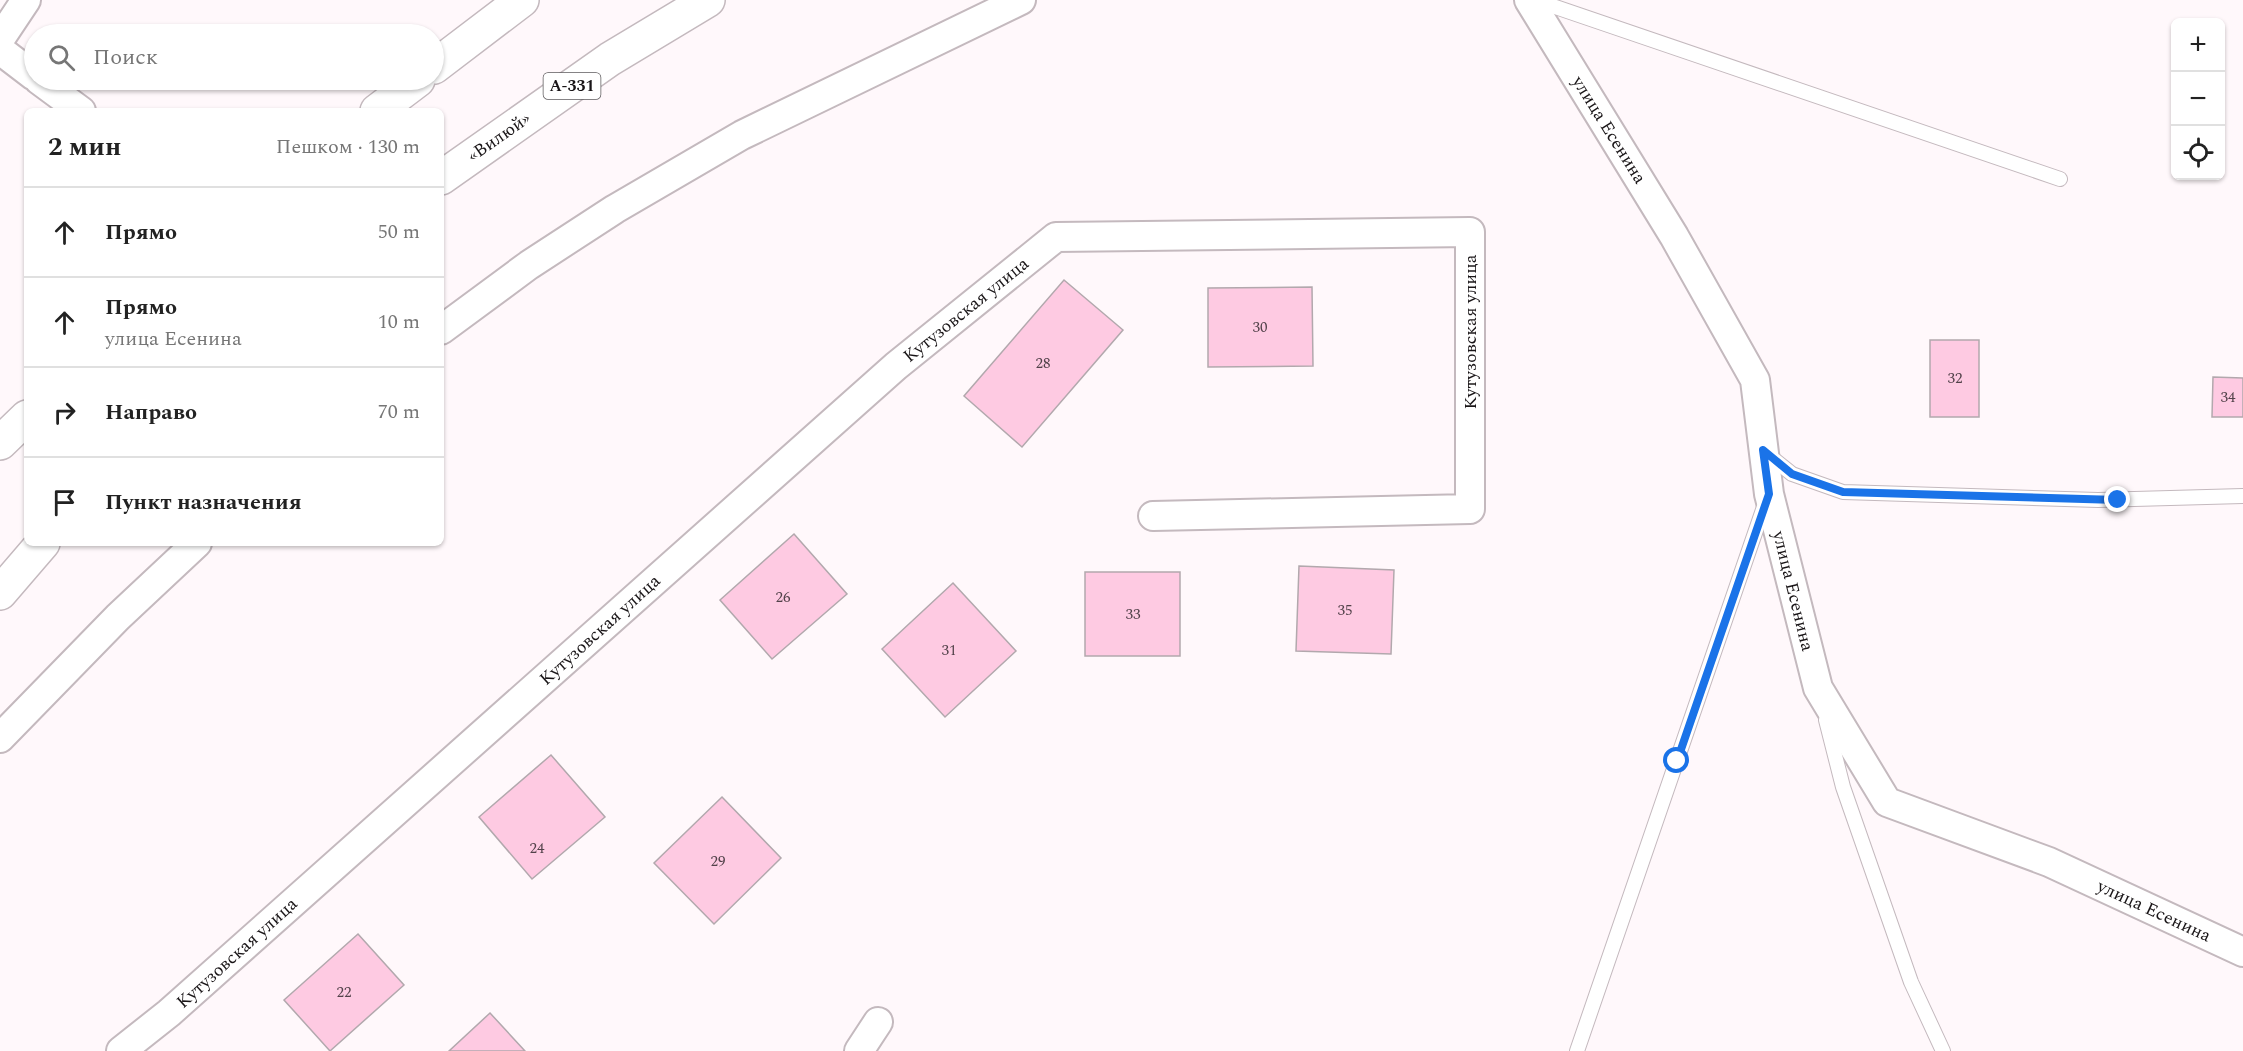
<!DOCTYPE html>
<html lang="ru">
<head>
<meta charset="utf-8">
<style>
  body { margin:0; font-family:Spectral,serif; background:#f6f6f6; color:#222 }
  .controls { position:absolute; right:18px; top:18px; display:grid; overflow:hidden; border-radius:9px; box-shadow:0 2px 4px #0004 }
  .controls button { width:54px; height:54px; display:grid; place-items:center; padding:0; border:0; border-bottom:2px solid #e0e0e0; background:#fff; color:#222; font:30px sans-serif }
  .stop { position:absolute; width:18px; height:18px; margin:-14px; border:4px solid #1a73e8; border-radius:50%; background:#fff }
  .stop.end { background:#1a73e8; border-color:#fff; box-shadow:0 2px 6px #0008 }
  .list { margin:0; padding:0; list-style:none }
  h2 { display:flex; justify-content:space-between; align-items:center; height:78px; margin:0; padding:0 24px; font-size:26px }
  h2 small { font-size:20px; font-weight:400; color:#767676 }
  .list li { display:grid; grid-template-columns:39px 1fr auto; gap:18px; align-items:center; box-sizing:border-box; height:90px; padding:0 24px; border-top:2px solid #e0e0e0 }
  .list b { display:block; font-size:22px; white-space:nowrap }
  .list p { margin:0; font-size:20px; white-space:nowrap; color:#767676 }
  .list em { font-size:20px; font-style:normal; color:#767676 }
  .icon { flex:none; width:33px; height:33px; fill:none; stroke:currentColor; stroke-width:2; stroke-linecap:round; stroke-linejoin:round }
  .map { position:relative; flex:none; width:2243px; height:1051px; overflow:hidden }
  .search { position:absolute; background:#fff; box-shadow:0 2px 4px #0004; left:24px; top:24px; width:420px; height:66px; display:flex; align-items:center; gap:15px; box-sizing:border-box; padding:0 21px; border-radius:33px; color:#767676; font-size:22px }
  .panel { position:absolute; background:#fff; box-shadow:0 2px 4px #0004; left:24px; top:108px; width:420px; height:438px; border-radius:9px }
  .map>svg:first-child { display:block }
  .building { fill:#fecae2; stroke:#b2a8ad; stroke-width:1.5 }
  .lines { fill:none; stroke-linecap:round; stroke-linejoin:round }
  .lane-casing { stroke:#c4b9be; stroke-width:16 }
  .street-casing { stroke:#c4b9be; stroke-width:32 }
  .highway-casing { stroke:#c4b9be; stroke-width:36 }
  .lane { stroke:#fff; stroke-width:14 }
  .street { stroke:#fff; stroke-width:28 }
  .highway { stroke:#fff; stroke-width:33 }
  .route { stroke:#1a73e8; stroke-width:8 }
  .labels { text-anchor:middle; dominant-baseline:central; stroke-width:6; stroke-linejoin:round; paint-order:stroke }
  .number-label { font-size:15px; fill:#52424a }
  .shield { fill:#fff; stroke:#5e5b5d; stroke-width:1.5 }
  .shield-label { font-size:16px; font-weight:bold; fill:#191517 }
  .street-label { font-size:18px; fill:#191517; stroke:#fff }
</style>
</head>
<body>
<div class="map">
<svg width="2243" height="1051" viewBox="0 0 2243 1051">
  <rect width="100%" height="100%" fill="#fff8fb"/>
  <!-- building -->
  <path class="building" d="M1064 280 1123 330 1022 447 964 396Z
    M1312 287 1313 366 1208 367V288Z
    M1930 340H1979V417H1930Z
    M2213 377 2243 378V417H2212Z
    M794 534 847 594 772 659 720 600Z
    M1299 566 1394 570 1391 654 1296 651Z
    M1085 572H1180V656H1085Z
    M953 583 1016 651 945 717 882 649Z
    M551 755 605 817 532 879 479 817Z
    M722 797 781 858 714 924 654 863Z
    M358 934 404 985 330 1051 284 1000Z
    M490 1013 525 1051H449Z"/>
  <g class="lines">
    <!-- lane casing -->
    <g class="lane-casing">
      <path id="lane" d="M1535 0 2060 179
        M1767 454 1792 474 1843 492 2098 500 2243 496
        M1826 720 1843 787 1911 982 1943 1051
        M1577 1051 1766 501"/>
    </g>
    <!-- street casing -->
    <g class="street-casing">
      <path id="street" d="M1529 0 1674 236 1755 380 1769 494 1818 688 1887 802 2049 862 2243 952
        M0 39 26 0
        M0 50 34 76
        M39 80 81 111
        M441 330 529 265 615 209 742 135 1021 0
        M0 738 118 617 197 543
        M121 1051 169 1013 896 366 1056 237 1470 232V509L1153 516
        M859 1051 878 1022"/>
    </g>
    <!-- highway casing -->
    <g class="highway-casing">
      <path id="highway" d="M434 67 522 0
        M377 111 418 80
        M441 178 610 59 708 0
        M0 443 27 417
        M0 593 43 543"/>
    </g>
    <!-- lane -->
    <use href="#lane" class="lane"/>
    <!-- street -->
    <use href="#street" class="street"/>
    <!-- highway -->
    <use href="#highway" class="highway"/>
  </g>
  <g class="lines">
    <!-- route -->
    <path class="route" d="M1677 761 1769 494 1763 450 1792 474 1843 492 2118 500"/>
  </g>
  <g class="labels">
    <!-- number labels -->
    <g class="number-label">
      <text x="1260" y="327">30</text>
      <text x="1043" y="363">28</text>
      <text x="1955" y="378">32</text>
      <text x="2228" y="397">34</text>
      <text x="783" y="597">26</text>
      <text x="1345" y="610">35</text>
      <text x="1133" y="614">33</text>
      <text x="949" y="650">31</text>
      <text x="537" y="848">24</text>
      <text x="718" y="861">29</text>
      <text x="344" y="992">22</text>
    </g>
    <!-- shield labels -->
    <rect class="shield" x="543.5" y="73" width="57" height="26" rx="4.5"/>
    <g class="shield-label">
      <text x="572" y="86">А-331</text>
    </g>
    <!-- street labels -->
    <g class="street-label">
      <text transform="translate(1609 130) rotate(58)">улица Есенина</text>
      <text transform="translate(499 137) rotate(-35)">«Вилюй»</text>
      <text transform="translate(966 310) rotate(-39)">Кутузовская улица</text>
      <text transform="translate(1470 332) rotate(-90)">Кутузовская улица</text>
      <text transform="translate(1793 591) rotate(76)">улица Есенина</text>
      <text transform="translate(600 630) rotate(-42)">Кутузовская улица</text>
      <text transform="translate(2154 911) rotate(25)">улица Есенина</text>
      <text transform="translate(237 953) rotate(-42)">Кутузовская улица</text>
    </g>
  </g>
</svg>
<div class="controls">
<button>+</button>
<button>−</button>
<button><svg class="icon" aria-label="locate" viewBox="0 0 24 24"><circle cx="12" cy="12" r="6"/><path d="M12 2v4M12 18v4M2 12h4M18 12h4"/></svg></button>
</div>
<div class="stop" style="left:1677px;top:761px"></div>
<div class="stop end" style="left:2118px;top:500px"></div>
<div class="search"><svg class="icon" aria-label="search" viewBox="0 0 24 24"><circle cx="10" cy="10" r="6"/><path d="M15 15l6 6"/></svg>Поиск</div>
<section class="panel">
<h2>2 мин<small>Пешком · 130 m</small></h2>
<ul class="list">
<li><svg class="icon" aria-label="ahead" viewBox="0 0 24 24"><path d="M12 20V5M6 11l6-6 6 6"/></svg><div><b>Прямо</b></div><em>50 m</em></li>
<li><svg class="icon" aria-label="ahead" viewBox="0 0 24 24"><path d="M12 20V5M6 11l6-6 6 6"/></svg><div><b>Прямо</b><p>улица Есенина</p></div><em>10 m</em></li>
<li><svg class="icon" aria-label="right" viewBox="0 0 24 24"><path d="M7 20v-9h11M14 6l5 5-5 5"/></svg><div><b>Направо</b></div><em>70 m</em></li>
<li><svg class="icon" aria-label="arrive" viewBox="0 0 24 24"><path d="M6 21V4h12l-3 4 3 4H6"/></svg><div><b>Пункт назначения</b></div></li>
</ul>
</section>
</div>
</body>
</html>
